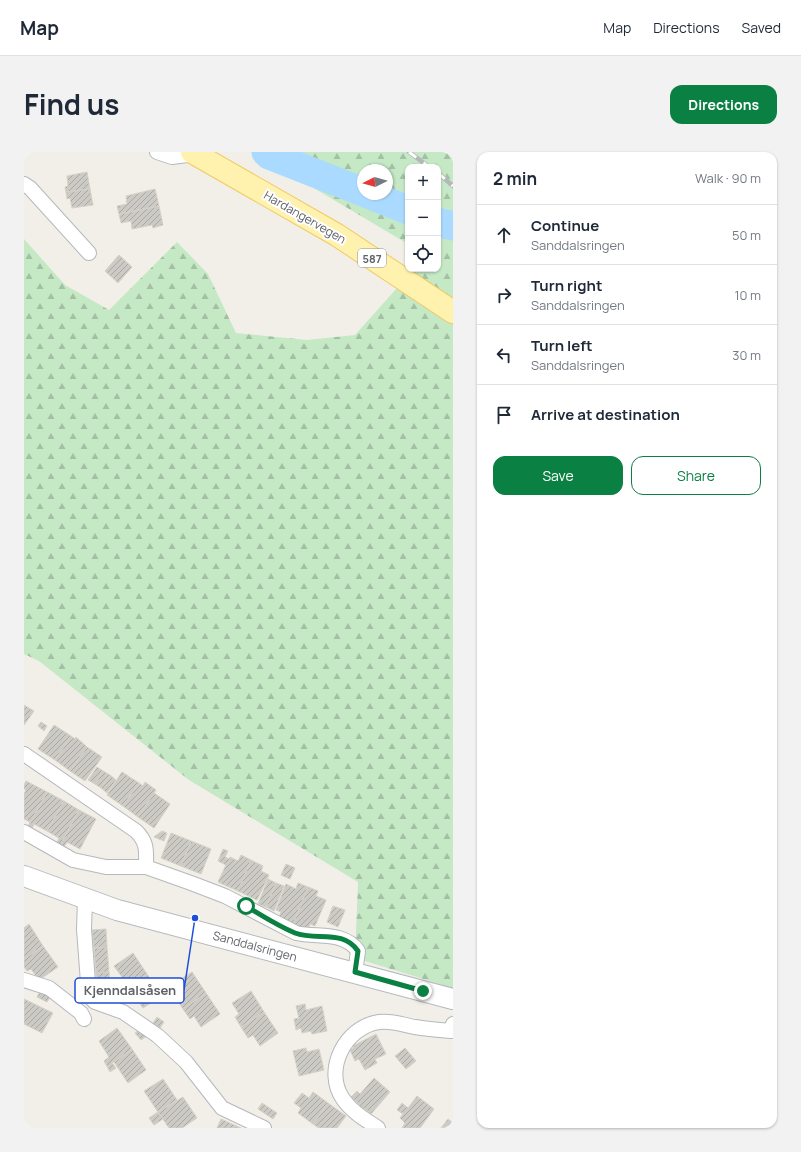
<!DOCTYPE html>
<html lang="en">
<head>
<meta charset="utf-8">
<style>
  body { margin:0; font-family:Manrope,sans-serif; background:#f2f2f3; color:#1f2937 }
  .controls { position:absolute; right:12px; top:12px; display:grid; overflow:hidden; border-radius:8px; box-shadow:0 1px 3px #0004 }
  .controls button { width:36px; height:36px; display:grid; place-items:center; padding:0; border:0; border-bottom:1px solid #e0e1e3; background:#fff; color:#1f2937; font:20px sans-serif }
  .compass { position:absolute; left:333px; top:12px; width:36px; height:36px; border-radius:50%; background:#fff; box-shadow:0 1px 3px #0004; rotate:265deg }
  .stop { position:absolute; width:12px; height:12px; margin:-9px; border:3px solid #0b8043; border-radius:50%; background:#fff }
  .stop.end { background:#0b8043; border-color:#fff; box-shadow:0 1px 4px #0008 }
  .list { margin:0; padding:0; list-style:none }
  h2 { display:flex; justify-content:space-between; align-items:center; height:52px; margin:0; padding:0 16px; font-size:17px }
  h2 small { font-size:13px; font-weight:400; color:#747a83 }
  .list li { display:grid; grid-template-columns:26px 1fr auto; gap:12px; align-items:center; box-sizing:border-box; height:60px; padding:0 16px; border-top:1px solid #e0e1e3 }
  .list b { display:block; font-size:15px; white-space:nowrap }
  .list p { margin:0; font-size:13px; white-space:nowrap; color:#747a83 }
  .list em { font-size:13px; font-style:normal; color:#747a83 }
  .actions { display:flex; gap:8px; padding:12px 16px }
  .actions a { flex:1; padding:9px 0; border:1px solid #0b8043; border-radius:12px; text-align:center; font-size:14px; color:#0b8043 }
  .actions .main { background:#0b8043; color:#fff }
  .icon { flex:none; width:22px; height:22px; fill:none; stroke:currentColor; stroke-width:2; stroke-linecap:round; stroke-linejoin:round }
  .map { position:relative; flex:none; width:429px; height:976px; overflow:hidden; border-radius:12px }
  header { display:flex; align-items:center; gap:24px; box-sizing:border-box; height:56px; padding:0 20px; background:#fff; border-bottom:1px solid #e0e1e3 }
  header strong { font-size:19px }
  nav { display:flex; gap:22px; margin-inline-start:auto; font-size:14px }
  .intro { display:flex; align-items:center; justify-content:space-between; box-sizing:border-box; height:96px; padding:0 24px }
  h1 { margin:0; font-size:28px }
  .button { padding:10px 18px; border-radius:12px; background:#0b8043; color:#fff; font-size:14px; font-weight:700 }
  main { display:flex; gap:24px; padding:0 24px }
  aside { flex:1; background:#fff; border-radius:12px; box-shadow:0 1px 3px #0004 }
  .map>svg:first-child { display:block }
  .forest { fill:url(#forest-firs); fill-rule:evenodd }
  .lines { fill:none; stroke-linecap:round; stroke-linejoin:round }
  .river { stroke:#aadaff; stroke-width:29 }
  .building { fill:url(#building-hatch); stroke:#d6d1c6 }
  .minor-casing { stroke:#b5b8bc; stroke-width:16 }
  .secondary-casing { stroke:#b6babf; stroke-width:22 }
  .primary-casing { stroke:#f2c960; stroke-width:24 }
  .minor { stroke:#fff; stroke-width:14 }
  .secondary { stroke:#fff; stroke-width:20 }
  .primary { stroke:#fff2af; stroke-width:22 }
  .rail-casing { stroke:#b6b7b8; stroke-width:4.5 }
  .rail { stroke:#fff; stroke-width:3; stroke-dasharray:9; stroke-linecap:butt }
  .route { stroke:#0b8043; stroke-width:5 }
  .labels { text-anchor:middle; dominant-baseline:central; stroke-width:4; stroke-linejoin:round; paint-order:stroke }
  .shield { fill:#fff; stroke:#8f9295; stroke-width:1 }
  .shield-label { font-size:11px; font-weight:bold; fill:#5f6368 }
  .street-label { font-size:12px; fill:#5f6368; stroke:#fff }
  .leader { fill:none; stroke:#1d4ed8; stroke-width:1.5 }
  .callout-dot { fill:#1d4ed8; stroke:#fff; stroke-width:1.5 }
  .callout { fill:#fff; stroke:#1d4ed8; stroke-width:1.5 }
  .callout-label { font-size:13px; text-anchor:middle; font-weight:bold; fill:#5f6368 }
</style>
</head>
<body>
<header>
<strong>Map</strong>
<nav><a>Map</a><a>Directions</a><a>Saved</a></nav>
</header>
<div class="intro"><h1>Find us</h1><a class="button">Directions</a></div>
<main>
<div class="map">
<svg width="429" height="976" viewBox="0 0 429 976">
  <defs>
    <pattern id="forest-firs" width="22" height="20" patternUnits="userSpaceOnUse"><rect width="22" height="20" fill="#c5e8c5"/><path d="M5 1l3.5 6h-7zM16 11l3.5 6h-7z" fill="#a3c0a4"/></pattern>
    <pattern id="building-hatch" width="6" height="6" patternUnits="userSpaceOnUse"><rect width="6" height="6" fill="#cccac5"/><path d="M-1 1l2-2M0 6l6-6M5 7l2-2" fill="none" stroke="#a9a8a4"/></pattern>
  </defs>
  <rect width="100%" height="100%" fill="#f1efe8"/>
  <!-- forest -->
  <path class="forest" d="M229 0H429V836L331 806 334 730 165 628 15 509 0 502V87L41 133 85 158 153 90 184 122 212 181 283 188 331 183 390 117H414V15H384V92ZM339 18H363V42H339Z"/>
  <g class="lines">
    <!-- river -->
    <path class="river" d="M242 0 245 3 339 40
      M344 42 384 58
      M414 70 429 74"/>
  </g>
  <!-- building -->
  <path class="building" d="M63 20 66 37 42 40 41 35 44 34 43 24Z
    M66 37 69 53 48 56 46 46 43 47 42 40Z
    M131 37 135 54 95 62 93 54 103 52 102 44Z
    M135 54 139 73 129 76 128 73 108 77 107 69 97 71 95 62Z
    M95 103 108 115 94 131 81 119Z
    M0 553 10 559 0 573Z
    M17 570 23 574 20 579 14 574Z
    M30 573 47 584 31 608 14 597Z
    M47 584 51 587 52 585 63 595 46 619 31 608Z
    M63 595 78 605 61 629 46 619Z
    M73 615 79 619 71 632 64 628Z
    M79 619 86 623 77 636 71 632Z
    M98 620 115 631 99 654 83 643Z
    M86 623 92 628 83 641 77 636Z
    M2 629 23 640 3 677 6 670 0 667V642L2 638 0 637V633Z
    M121 630 132 638 114 665 99 654 115 631 119 634Z
    M23 640 40 649 23 679 10 672 7 679 3 677Z
    M130 641 146 652 130 676 114 665Z
    M40 649 55 658 35 695 32 693 35 686 23 679Z
    M55 658 72 667 56 697 43 690 39 697 35 695Z
    M138 679 143 681 140 689 130 685Z
    M147 681 167 689 157 714 137 706Z
    M167 689 187 697 177 722 157 714Z
    M199 697 204 699 201 705 205 707 206 705 214 709 217 703 227 708 214 739 194 730 202 713 194 709Z
    M227 708 239 714 237 719 245 723 233 748 214 739Z
    M262 712 271 716 266 727 257 723Z
    M244 727 252 731 242 755 234 752Z
    M252 731 260 734 250 759 242 755Z
    M274 731 284 735 269 772 255 766 257 760 252 758 262 732 272 737Z
    M284 735 294 739 292 744 302 748 291 774 286 772 284 778 269 772Z
    M309 754 321 758 314 775 303 770Z
    M5 772 19 794 0 807V776Z
    M82 777 83 795 70 796 68 778Z
    M19 794 34 815 15 828 7 817 3 819 0 815V807Z
    M83 795 85 820 72 821 70 796Z
    M109 801 123 822 100 838 93 828 98 825 90 814Z
    M85 820 87 845 81 846V848L74 847 72 821Z
    M168 820 182 841 159 857 149 842 153 839 149 832Z
    M123 822 138 844 119 856 111 845 107 848 100 838Z
    M17 838 27 844 23 850 13 845Z
    M88 838H91V843L96 840 101 848 93 853 88 845Z
    M227 839 240 860 217 875 211 865 215 862 208 851Z
    M182 841 196 862 177 875 170 864 166 867 159 857Z
    M0 847 29 861 18 881 0 872Z
    M281 852 282 858 298 854 303 879 288 882 287 879 278 881 277 876 272 878 270 867 275 866 272 854Z
    M240 860 254 881 236 894 229 883 224 886 217 875Z
    M133 865 140 870 136 876 129 871Z
    M93 876 108 897 88 911 92 916 86 920 80 909 85 905 75 889Z
    M116 877 123 884 117 888 111 881Z
    M352 882 362 902 351 907 353 911 341 918 335 907 331 909 326 898 330 896 329 894Z
    M282 896 283 900 295 897 300 918 275 924 269 899Z
    M381 896 392 909 382 917 371 904Z
    M108 897 122 918 104 931 90 910Z
    M350 926 366 940 347 962 340 956 339 958 335 955 336 953 327 945 333 939 336 942Z
    M139 927 153 948 134 960 120 939Z
    M289 940 304 951 289 972 274 961 277 956 270 951 278 941 285 946Z
    M393 944 410 957 396 976H378L381 971 376 966 379 962 373 958 378 951 384 956Z
    M159 945 173 966 158 976H145L134 960Z
    M238 951 253 961 249 967 234 957Z
    M304 951 322 964 313 976H295L289 972Z
    M134 960 139 967 130 973 125 966Z
    M197 967 217 976H193Z
    M424 967 429 971V976H417Z"/>
  <g class="lines">
    <!-- minor casing -->
    <g class="minor-casing">
      <path id="minor" d="M133 0 148 5 171 2
        M0 32 6 36 65 101
        M0 602 112 679C124 691 122 699 122 715
        M0 680 49 708 82 715H122L167 731 201 744 272 781C294 786 320 779 334 799L331 821
        M61 747 60 777 65 844 71 850 99 860 134 884 162 910 198 956 240 976
        M0 828 25 836 57 861 60 867
        M354 976C342 968 328 960 319 947 299 918 321 875 355 870 368 868 379 873 391 875 403 877 415 878 427 879L429 872"/>
    </g>
    <!-- secondary casing -->
    <g class="secondary-casing">
      <path id="secondary" d="M0 724 93 758 429 847"/>
    </g>
    <!-- primary casing -->
    <g class="primary-casing">
      <path id="primary" d="M168 0 313 83 429 160"/>
    </g>
    <!-- minor -->
    <use href="#minor" class="minor"/>
    <!-- secondary -->
    <use href="#secondary" class="secondary"/>
    <!-- primary -->
    <use href="#primary" class="primary"/>
    <!-- rail casing -->
    <g class="rail-casing">
      <path id="rail" d="M385 0 405 15
        M414 21 429 34"/>
    </g>
    <!-- rail -->
    <use href="#rail" class="rail"/>
  </g>
  <g class="lines">
    <!-- route -->
    <path class="route" d="M222 754C238 764 254 774 271 781 293 789 319 777 334 799L331 820 399 839"/>
  </g>
  <g class="labels">
    <!-- shield labels -->
    <rect class="shield" x="334" y="97" width="28" height="18" rx="3"/>
    <g class="shield-label">
      <text x="348" y="106">587</text>
    </g>
    <!-- street labels -->
    <g class="street-label">
      <text transform="translate(281 65) rotate(30)">Hardangervegen</text>
      <text transform="translate(231 794) rotate(15)">Sanddalsringen</text>
    </g>
  </g>
  <!-- callouts -->
  <path class="leader" d="M171 766L160 838"/>
  <circle class="callout-dot" cx="171" cy="766" r="4"/>
  <rect class="callout" x="51" y="826" width="109" height="25" rx="4"/>
  <g class="callout-label">
    <text x="106" y="843">Kjenndalsåsen</text>
  </g>
</svg>
<div class="controls">
<button>+</button>
<button>−</button>
<button><svg class="icon" aria-label="locate" viewBox="0 0 24 24"><circle cx="12" cy="12" r="6"/><path d="M12 2v4M12 18v4M2 12h4M18 12h4"/></svg></button>
</div>
<svg class="compass" viewBox="-18 -18 36 36"><path d="M0-13l5 13h-10z" fill="#e53935"/><path d="M0 13l5-13h-10z" fill="#747a83"/></svg>
<div class="stop" style="left:222px;top:754px"></div>
<div class="stop end" style="left:399px;top:839px"></div>
</div>
<aside>
<h2>2 min<small>Walk · 90 m</small></h2>
<ul class="list">
<li><svg class="icon" aria-label="ahead" viewBox="0 0 24 24"><path d="M12 20V5M6 11l6-6 6 6"/></svg><div><b>Continue</b><p>Sanddalsringen</p></div><em>50 m</em></li>
<li><svg class="icon" aria-label="right" viewBox="0 0 24 24"><path d="M7 20v-9h11M14 6l5 5-5 5"/></svg><div><b>Turn right</b><p>Sanddalsringen</p></div><em>10 m</em></li>
<li><svg class="icon" aria-label="left" viewBox="0 0 24 24"><path d="M17 20v-9H6M10 6l-5 5 5 5"/></svg><div><b>Turn left</b><p>Sanddalsringen</p></div><em>30 m</em></li>
<li><svg class="icon" aria-label="arrive" viewBox="0 0 24 24"><path d="M6 21V4h12l-3 4 3 4H6"/></svg><div><b>Arrive at destination</b></div></li>
</ul>
<div class="actions"><a class="main">Save</a><a>Share</a></div>
</aside>
</main>
</body>
</html>
